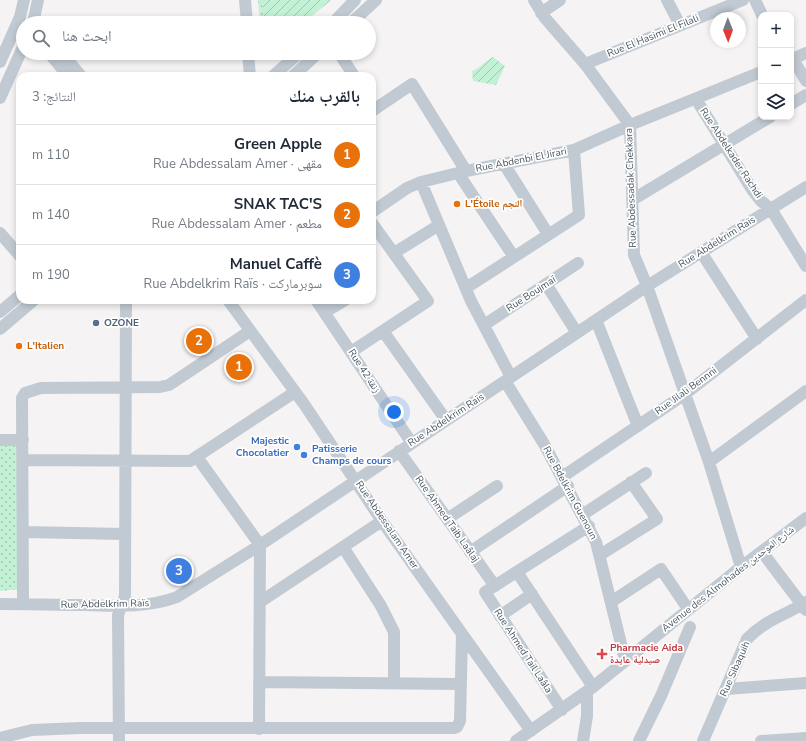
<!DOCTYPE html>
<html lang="ar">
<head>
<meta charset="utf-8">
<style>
  body { margin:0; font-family:"Nunito Sans","Noto Naskh Arabic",sans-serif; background:#f2f2f3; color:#1f2937; direction:rtl }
  .controls { position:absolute; right:12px; top:12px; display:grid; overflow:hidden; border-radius:8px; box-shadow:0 2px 6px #0003 }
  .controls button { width:36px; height:36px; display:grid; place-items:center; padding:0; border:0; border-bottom:1px solid #e0e1e3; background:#fff; color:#1f2937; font:20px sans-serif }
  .compass { position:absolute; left:710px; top:12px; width:36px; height:36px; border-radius:50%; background:#fff; box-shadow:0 2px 6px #0003; rotate:179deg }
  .you { position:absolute; left:394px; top:412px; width:14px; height:14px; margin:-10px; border:3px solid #fff; border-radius:50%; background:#1a73e8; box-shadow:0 0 0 6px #1a73e833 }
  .badge { display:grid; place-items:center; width:26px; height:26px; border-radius:50%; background:#0b8043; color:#fff; font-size:13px; font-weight:700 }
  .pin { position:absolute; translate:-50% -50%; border:2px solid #fff; box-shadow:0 1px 4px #0006 }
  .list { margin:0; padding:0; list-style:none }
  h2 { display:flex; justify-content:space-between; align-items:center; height:52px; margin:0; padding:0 16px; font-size:17px }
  h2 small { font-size:13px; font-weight:400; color:#747a83 }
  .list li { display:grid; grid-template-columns:26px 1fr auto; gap:12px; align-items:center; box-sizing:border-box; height:60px; padding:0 16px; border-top:1px solid #e0e1e3 }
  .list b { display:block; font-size:15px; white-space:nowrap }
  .list p { margin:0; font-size:13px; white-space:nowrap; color:#747a83 }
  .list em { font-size:13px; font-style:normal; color:#747a83 }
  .icon { flex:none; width:22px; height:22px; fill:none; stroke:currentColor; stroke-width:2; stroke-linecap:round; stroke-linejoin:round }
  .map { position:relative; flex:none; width:806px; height:741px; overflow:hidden; direction:ltr }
  .search { position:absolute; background:#fff; box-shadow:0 2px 6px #0003; left:16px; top:16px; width:360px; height:44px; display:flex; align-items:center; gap:10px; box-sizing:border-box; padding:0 14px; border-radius:22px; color:#747a83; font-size:15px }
  .panel { position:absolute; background:#fff; box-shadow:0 2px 6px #0003; left:16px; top:72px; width:360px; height:232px; border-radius:12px; direction:rtl }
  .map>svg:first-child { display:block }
  .grass { fill:url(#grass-dots) }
  .garden { fill:url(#garden-furrows) }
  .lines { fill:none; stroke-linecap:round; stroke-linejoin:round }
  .minor { stroke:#c1cad2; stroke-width:12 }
  .food-dot { fill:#e8710a; stroke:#fff; stroke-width:1.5 }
  .service-dot { fill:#5c6f8a; stroke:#fff; stroke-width:1.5 }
  .shop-dot { fill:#3f7fe0; stroke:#fff; stroke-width:1.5 }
  .health-dot { fill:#e0444e; stroke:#fff; stroke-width:1.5 }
  .labels { text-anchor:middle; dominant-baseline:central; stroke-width:3.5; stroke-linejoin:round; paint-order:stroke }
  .street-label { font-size:10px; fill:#4a5661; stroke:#fff }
  .food-label { font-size:10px; font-weight:bold; fill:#c56008; stroke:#fff; text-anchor:start }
  .service-label { font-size:10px; font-weight:bold; fill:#4e5e75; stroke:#fff; text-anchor:start }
  .shop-label { font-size:10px; font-weight:bold; fill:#366cbe; stroke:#fff; text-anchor:end }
  .health-label { font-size:10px; font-weight:bold; fill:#be3a42; stroke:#fff; text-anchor:start }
</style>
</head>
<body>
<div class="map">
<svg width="806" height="741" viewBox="0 0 806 741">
  <defs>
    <pattern id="grass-dots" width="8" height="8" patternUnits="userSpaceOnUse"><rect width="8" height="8" fill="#c3f1d5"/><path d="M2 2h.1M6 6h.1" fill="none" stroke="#a0c6b0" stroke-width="1.8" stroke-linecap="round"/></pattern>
    <pattern id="garden-furrows" width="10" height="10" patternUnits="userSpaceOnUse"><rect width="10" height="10" fill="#c3f1d5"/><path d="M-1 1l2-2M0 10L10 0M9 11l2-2" fill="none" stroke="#a0c6b0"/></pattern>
  </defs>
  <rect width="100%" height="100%" fill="#f5f3f3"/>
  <!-- grass -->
  <path class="grass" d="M258 0H262L264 23H260Z
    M0 443H20V589L0 591Z"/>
  <!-- garden -->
  <path class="garden" d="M262 0H331L304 23H264Z
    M493 57 505 66 496 85 473 81 472 71C480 68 485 61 493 57Z"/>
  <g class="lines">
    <!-- minor -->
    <path class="minor" d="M245 0 247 23
      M534 0 545 18 585 64 630 125 634 255 647 286 709 462 741 567
      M667 0 680 25
      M755 0 762 15
      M541 13 560 0
      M33 23 38 0
      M333 23 355 0
      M351 23 376 0
      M49 53 68 76
      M62 53 81 76
      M248 53 250 76
      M339 53 354 76
      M793 59 806 81
      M791 60 806 53
      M0 62 20 17 24 0
      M585 64 743 0
      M273 76 299 53
      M293 76 318 53
      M0 98 23 47
      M696 99 753 191 761 201 771 209 806 266
      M791 104 806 95
      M372 111 412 84 466 171
      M504 164 548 234
      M458 173 514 257
      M421 182 471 301 511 377
      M632 200 770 117
      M372 212 407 188 421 182 466 171 574 150 630 125 761 72
      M0 233 20 256
      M701 252 757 339
      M394 253 439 225
      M546 284 577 333
      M466 288 579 215 574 150
      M228 300 304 404 382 521 531 731
      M316 300 411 442
      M0 312 20 295
      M325 312 345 300
      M596 320 638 426
      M484 325 578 263
      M0 329 34 300
      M383 331 446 420
      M351 352 428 301 372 223
      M505 381 544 444 596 542 625 660
      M0 440H23
      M399 451 495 586
      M197 457 260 545 259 729
      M23 460 190 461 295 392
      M709 462 806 391
      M562 477 685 394 806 300
      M582 515 646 473
      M447 519 497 486
      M23 532 125 534
      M343 547 381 606 394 632V683
      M470 552 568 486
      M762 552 806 610
      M600 555 657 519 631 482
      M517 572 593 687
      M260 602 382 521
      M611 602 661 569 688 609
      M0 604C29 604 57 605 86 605 116 606 148 608 177 597L260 545 647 286 806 187
      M23 604 22 398 25 393 41 388 160 387 169 385 250 331
      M500 616 532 594
      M259 682 461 684
      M726 689 806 683
      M562 710 485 592 589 526
      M0 738 32 730 80 728H454L457 727 460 721 462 635
      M119 741 118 615 125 596 126 300
      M516 741 593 687 741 567 806 518
      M583 741 587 716V691
      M639 741 661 696 690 627
      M703 741 747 639C766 619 785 616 806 602
      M761 741 806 738"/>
  </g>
  <!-- markers -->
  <g class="food-dot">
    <circle cx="457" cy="204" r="4"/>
    <circle cx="19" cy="346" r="4"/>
  </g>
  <circle class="service-dot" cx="96" cy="323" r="4"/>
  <g class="shop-dot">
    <circle cx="297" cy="447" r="4"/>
    <circle cx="304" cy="455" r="4"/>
  </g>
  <path class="health-dot" d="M600 648h4v4h4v4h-4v4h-4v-4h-4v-4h4z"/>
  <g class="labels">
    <!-- street labels -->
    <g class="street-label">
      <text transform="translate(653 36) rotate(-22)">Rue El Hasimi El Filali</text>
      <text transform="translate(731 153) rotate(57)">Rue Abdelkader Rachdi</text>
      <text transform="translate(521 160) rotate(-11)">Rue Abdenbi El Jirari</text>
      <text transform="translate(631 188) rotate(-92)">Rue Abdessadak Chekkara</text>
      <text transform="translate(717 242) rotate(-32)">Rue Abdelkrim Raïs</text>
      <text transform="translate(531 294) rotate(-33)">Rue Boujmaï</text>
      <text transform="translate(364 371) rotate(57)">Rue 42 زنقة</text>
      <text transform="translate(686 391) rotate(-36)">Rue Jilali Bennni</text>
      <text transform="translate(446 420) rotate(-33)">Rue Abdelkrim Raïs</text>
      <text transform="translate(570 493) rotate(62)">Rue Bdelkrim Guenoun</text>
      <text transform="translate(447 519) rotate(55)">Rue Ahmed Taib Laâlaj</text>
      <text transform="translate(387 525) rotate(56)">Rue Abdessalam Amer</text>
      <text transform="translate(728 579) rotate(-38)">Avenue des Almohades شارع الموحدين</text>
      <text transform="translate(105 604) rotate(-1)">Rue Abdelkrim Raïs</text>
      <text transform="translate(523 651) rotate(57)">Rue Ahmed Tail Laâla</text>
      <text transform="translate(735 669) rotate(-66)">Rue Sibaquih</text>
    </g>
    <!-- food labels -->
    <g class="food-label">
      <text x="465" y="204">L'Étoile النجم</text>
      <text x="27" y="346">L'Italien</text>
    </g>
    <!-- service labels -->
    <g class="service-label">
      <text x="104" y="323">OZONE</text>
    </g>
    <!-- shop labels -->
    <g class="shop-label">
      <text x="289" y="441">Majestic<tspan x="289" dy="12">Chocolatier</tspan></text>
      <text x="312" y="449" text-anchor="start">Patisserie<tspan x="312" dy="12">Champs de cours</tspan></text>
    </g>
    <!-- health labels -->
    <g class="health-label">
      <text x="610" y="648">Pharmacie Aida<tspan x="610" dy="12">صيدلية عايدة</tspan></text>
    </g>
  </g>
</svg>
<div class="controls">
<button>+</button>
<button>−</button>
<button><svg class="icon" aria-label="layers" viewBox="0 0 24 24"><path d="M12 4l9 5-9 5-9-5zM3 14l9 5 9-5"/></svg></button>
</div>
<svg class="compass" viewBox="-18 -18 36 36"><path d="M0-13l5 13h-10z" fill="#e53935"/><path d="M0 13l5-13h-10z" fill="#747a83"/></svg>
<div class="you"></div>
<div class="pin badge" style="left:239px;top:367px;background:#e8710a">1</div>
<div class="pin badge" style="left:199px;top:341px;background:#e8710a">2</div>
<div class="pin badge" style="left:179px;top:571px;background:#3f7fe0">3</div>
<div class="search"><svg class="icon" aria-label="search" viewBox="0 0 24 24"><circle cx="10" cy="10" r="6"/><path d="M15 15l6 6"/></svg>ابحث هنا</div>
<section class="panel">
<h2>بالقرب منك<small>النتائج: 3</small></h2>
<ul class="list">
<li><span class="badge" style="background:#e8710a">1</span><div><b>Green Apple</b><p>مقهى · Rue Abdessalam Amer</p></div><em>110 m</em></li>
<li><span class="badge" style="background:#e8710a">2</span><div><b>SNAK TAC'S</b><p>مطعم · Rue Abdessalam Amer</p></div><em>140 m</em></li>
<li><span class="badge" style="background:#3f7fe0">3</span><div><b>Manuel Caffè</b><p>سوبرماركت · Rue Abdelkrim Raïs</p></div><em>190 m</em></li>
</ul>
</section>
</div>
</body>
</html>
